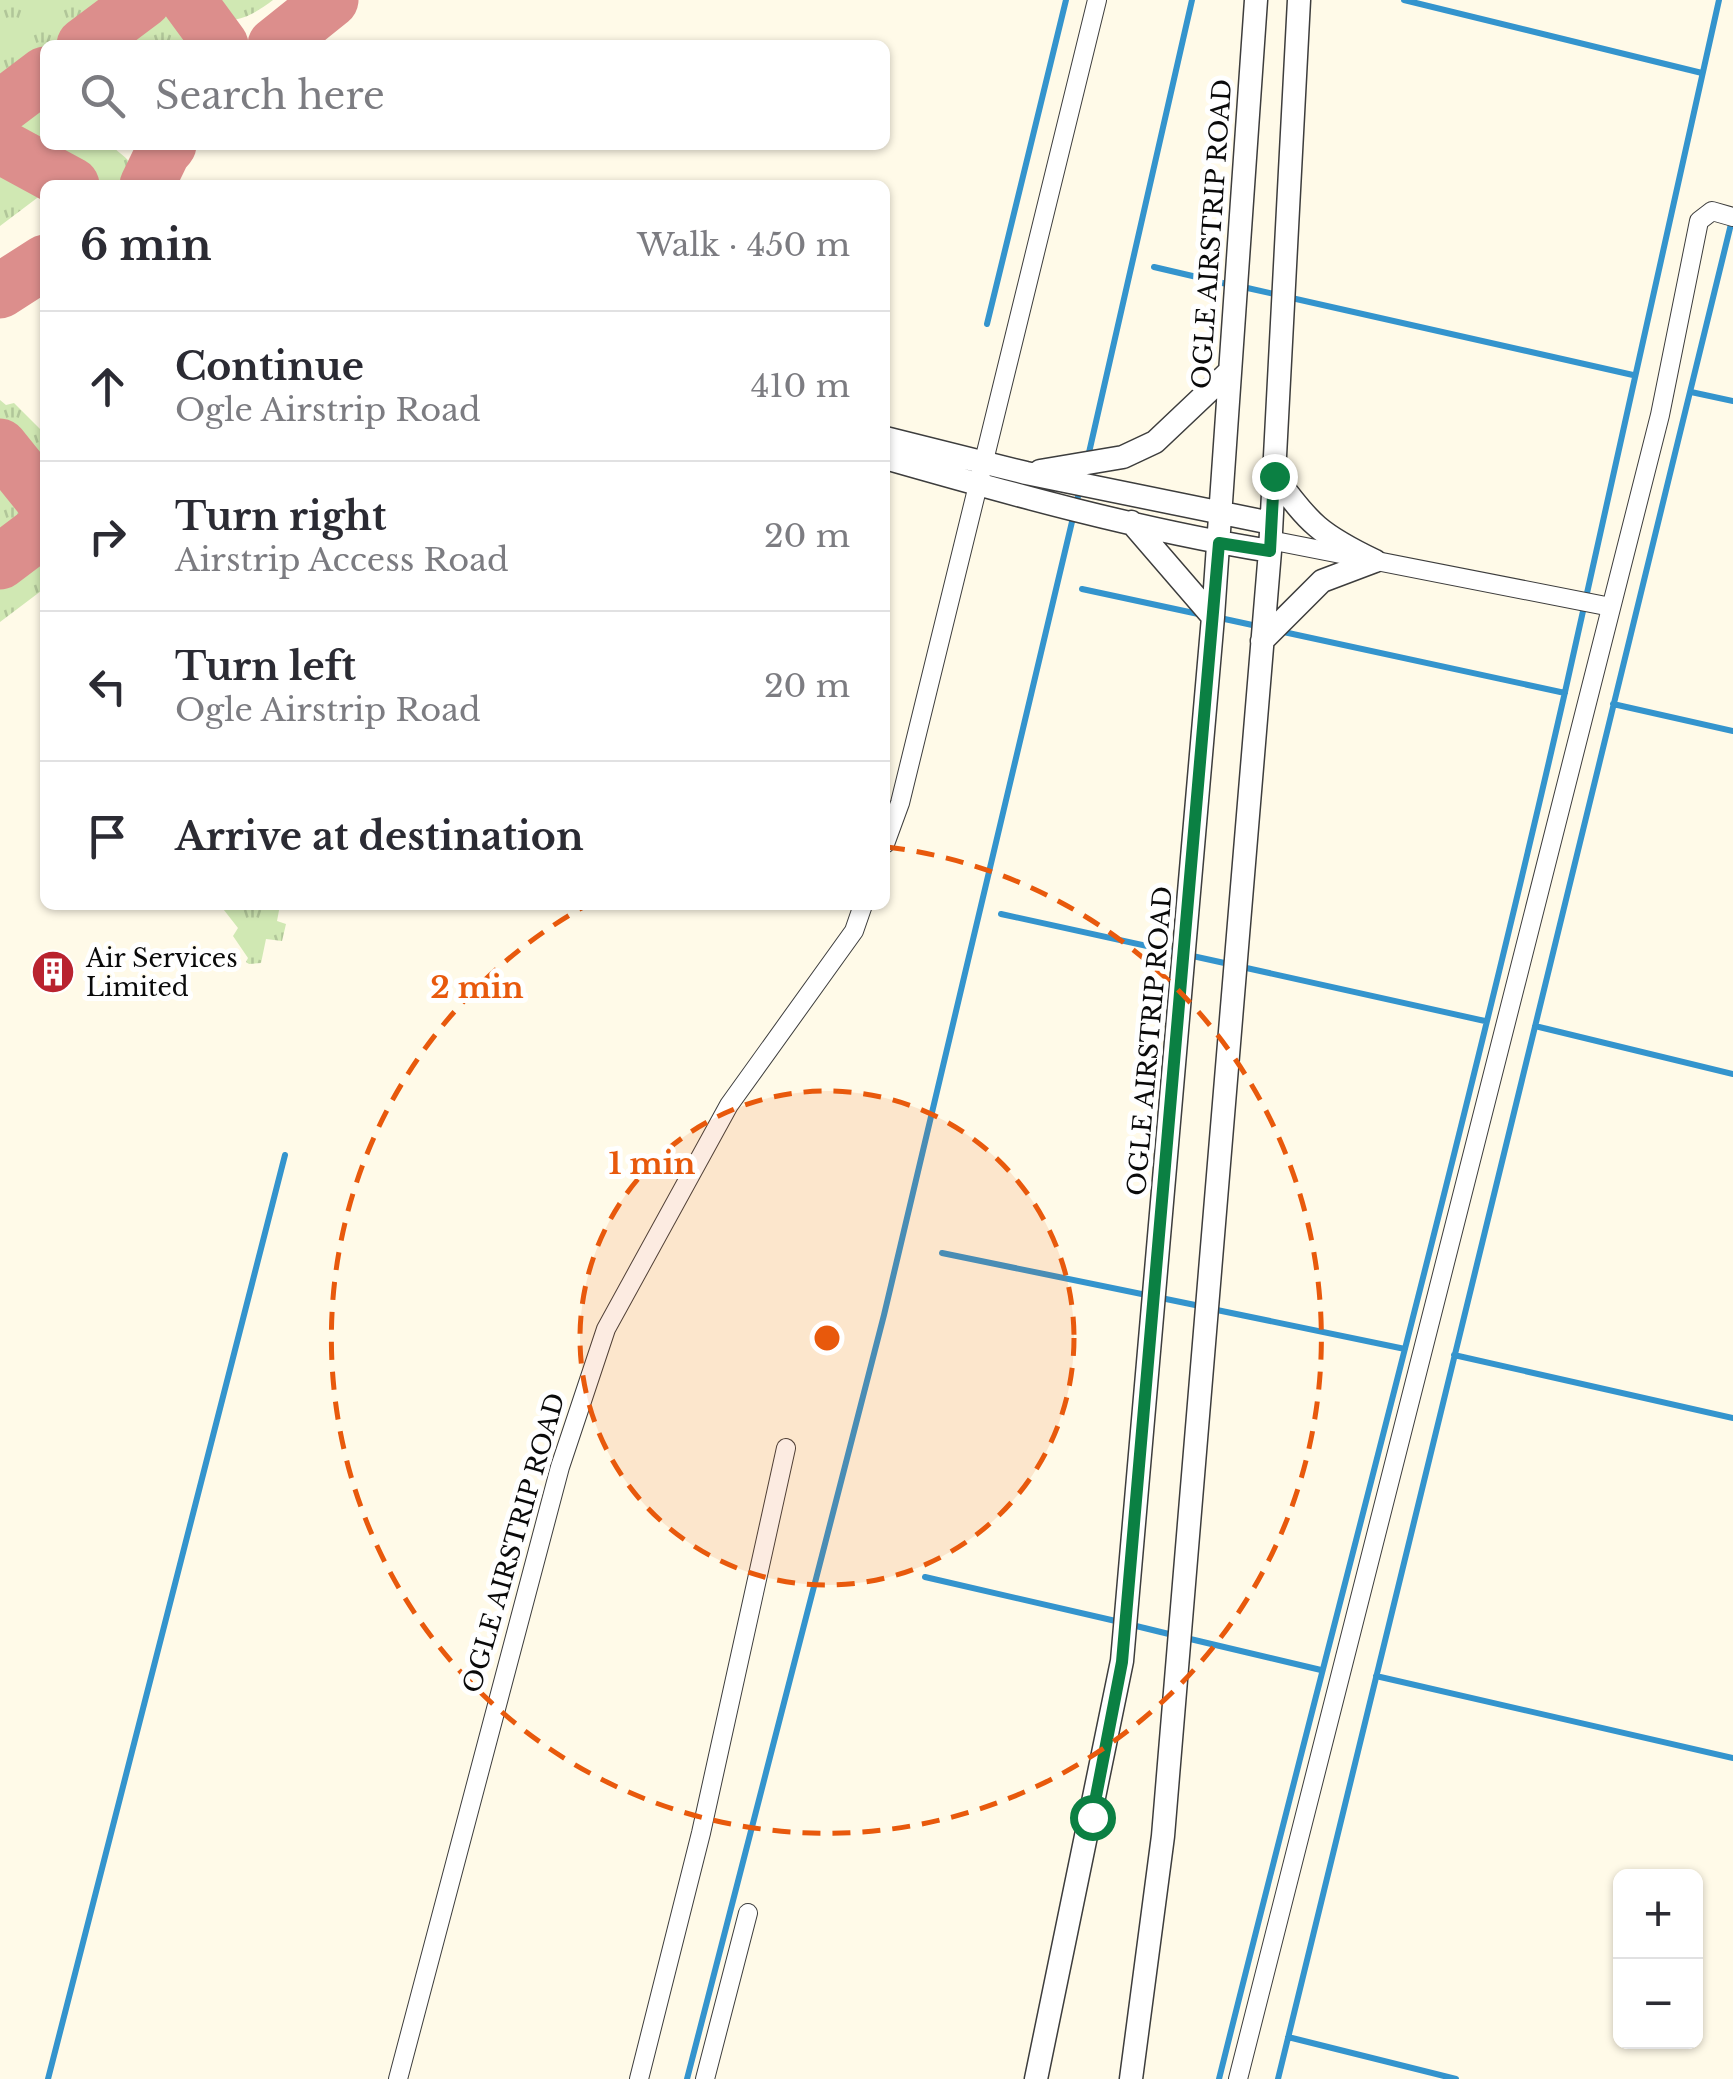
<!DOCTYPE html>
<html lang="en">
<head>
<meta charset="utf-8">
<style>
  body { margin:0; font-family:"Libre Baskerville",serif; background:#f7f7f7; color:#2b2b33 }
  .controls { position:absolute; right:30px; bottom:30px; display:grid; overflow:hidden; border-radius:15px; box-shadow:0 2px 8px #0004 }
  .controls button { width:90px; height:90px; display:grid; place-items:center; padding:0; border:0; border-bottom:2px solid #e1e1e2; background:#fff; color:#2b2b33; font:50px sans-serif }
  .stop { position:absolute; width:30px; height:30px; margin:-22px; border:8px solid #0b8043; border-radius:50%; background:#fff }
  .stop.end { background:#0b8043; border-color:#fff; box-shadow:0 2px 10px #0008 }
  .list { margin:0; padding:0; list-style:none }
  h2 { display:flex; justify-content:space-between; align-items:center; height:130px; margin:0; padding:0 40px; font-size:42px }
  h2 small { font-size:32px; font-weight:400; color:#7c7c81 }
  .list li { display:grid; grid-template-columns:65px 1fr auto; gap:30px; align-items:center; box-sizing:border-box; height:150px; padding:0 40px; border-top:2px solid #e1e1e2 }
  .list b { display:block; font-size:38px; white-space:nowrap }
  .list p { margin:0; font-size:32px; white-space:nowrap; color:#7c7c81 }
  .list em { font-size:32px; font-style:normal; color:#7c7c81 }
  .icon { flex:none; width:55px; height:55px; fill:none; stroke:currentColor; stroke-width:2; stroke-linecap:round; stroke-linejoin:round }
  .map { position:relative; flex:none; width:1733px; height:2079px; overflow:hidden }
  .search { position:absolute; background:#fff; box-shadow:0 2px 8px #0004; left:40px; top:40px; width:850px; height:110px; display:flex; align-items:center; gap:25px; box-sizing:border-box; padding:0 35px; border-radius:15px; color:#7c7c81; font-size:38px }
  .panel { position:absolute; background:#fff; box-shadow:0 2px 8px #0004; left:40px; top:180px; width:850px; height:730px; border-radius:15px }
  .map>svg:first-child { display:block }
  .grass { fill:url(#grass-tufts) }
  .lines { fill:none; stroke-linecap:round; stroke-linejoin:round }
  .stream { stroke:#3494cd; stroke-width:6 }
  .taxiway { stroke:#dc8e8c; stroke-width:55 }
  .minor-casing { stroke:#3d3d3d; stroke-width:20 }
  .tertiary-casing { stroke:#3d3d3d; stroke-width:25 }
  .minor { stroke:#fff; stroke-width:18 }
  .tertiary { stroke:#fff; stroke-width:22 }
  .route { stroke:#0b8043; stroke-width:12 }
  .ring { fill:none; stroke:#e8590c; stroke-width:5; stroke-dasharray:18 12 }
  .labels { text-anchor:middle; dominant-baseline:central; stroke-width:10; stroke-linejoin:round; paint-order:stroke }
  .street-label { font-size:25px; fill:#0a0a0a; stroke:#fff }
  .poi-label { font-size:25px; fill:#0a0a0a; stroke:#fff; text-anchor:start }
  .centre { fill:#e8590c; stroke:#fff; stroke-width:5 }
  .ring-label { font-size:30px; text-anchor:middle; font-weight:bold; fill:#e8590c; stroke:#fff; stroke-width:10; stroke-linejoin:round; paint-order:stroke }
</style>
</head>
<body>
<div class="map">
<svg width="1733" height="2079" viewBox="0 0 1733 2079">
  <defs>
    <pattern id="grass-tufts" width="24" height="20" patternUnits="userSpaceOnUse" patternTransform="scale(2.5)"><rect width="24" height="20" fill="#d0e8b3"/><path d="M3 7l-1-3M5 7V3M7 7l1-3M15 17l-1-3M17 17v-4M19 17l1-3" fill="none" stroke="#b1c699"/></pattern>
  </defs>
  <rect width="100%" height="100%" fill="#fffae8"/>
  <!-- grass -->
  <path class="grass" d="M0 0H119L60 45H45V57L0 91Z
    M206 0H273C250 17 223 34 206 0Z
    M166 11C185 15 196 25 198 45H108L150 15Z
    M45 93V145H111C124 158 141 165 135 185H92L32 158 15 145 11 134 12 116Z
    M0 165 45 187V192L0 226Z
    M0 400 6 405 14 403 42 431 45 429V492L0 434Z
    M0 475C26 507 39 516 0 545Z
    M45 542V588L0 622V574Z
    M220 905H280L277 921 286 924 282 941 266 939 261 963 249 964 246 962 248 958 233 936 238 928Z"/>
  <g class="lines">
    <!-- stream -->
    <path class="stream" d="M1404 0 1702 73
      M1154 267 1231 285
      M1243 287 1633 375
      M987 324 1066 0
      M1691 392 1733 401
      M1088 457 1192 0
      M1082 589 1203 615
      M1220 618 1257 626
      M1279 631 1565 693
      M1613 704 1733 731
      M1001 914 1229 964
      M1242 967 1485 1021
      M1535 1026 1733 1074
      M942 1253 1200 1306
      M1212 1309 1405 1349
      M1454 1355 1733 1418
      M925 1577 1120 1622
      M1132 1625 1173 1635
      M1186 1638 1321 1670
      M1376 1676 1733 1758
      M1288 2037 1456 2079
      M48 2079 285 1155
      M687 2079 884 1315 1080 488
      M1219 2079C1334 1617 1459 1157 1565 692 1618 462 1666 230 1719 0
      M1278 2079 1732 220"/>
    <!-- taxiway -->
    <path class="taxiway" d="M188 0 221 45
      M84 45 144 0
      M275 45 331 0
      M0 108 45 74
      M0 146 72 185
      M147 185 163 152 169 145
      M0 291 45 262
      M0 446 45 502
      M0 562 45 528"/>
    <!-- minor casing -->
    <g class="minor-casing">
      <path id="minor" d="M1270 540 1611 607
        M885 844 900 803 1097 0
        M398 2079 560 1467 606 1329 729 1105 854 931 863 905
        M639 2079 701 1833 786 1448
        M705 2079 748 1913
        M1238 2079 1660 415 1699 221 1712 211 1733 217"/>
    </g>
    <!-- tertiary casing -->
    <g class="tertiary-casing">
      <path id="tertiary" d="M885 438 1026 473 1271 523
        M885 458C1011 494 1140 530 1270 551
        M1040 471 1123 457 1155 442 1230 371
        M1274 475C1309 524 1321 535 1375 561
        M1131 522 1213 617
        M1262 641 1322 581 1375 561
        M1036 2079 1122 1661 1213 617 1256 0
        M1131 2079 1163 1836 1270 551 1299 0"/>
    </g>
    <!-- minor -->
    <use href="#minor" class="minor"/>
    <!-- tertiary -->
    <use href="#tertiary" class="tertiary"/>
  </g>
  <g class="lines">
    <!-- route -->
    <path class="route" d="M1092 1817 1122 1662 1219 543 1270 551 1274 476"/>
  </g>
  <!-- distance rings -->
  <circle cx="827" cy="1338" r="247" fill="#e8590c" fill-opacity=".12"/>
  <g class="ring">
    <circle cx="827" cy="1338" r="247"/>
    <path d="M887 847A495 495 0 1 1 587 905"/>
  </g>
  <!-- icons -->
  <defs>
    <g id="building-disc" transform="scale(2.25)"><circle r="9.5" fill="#b9232f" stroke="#fff"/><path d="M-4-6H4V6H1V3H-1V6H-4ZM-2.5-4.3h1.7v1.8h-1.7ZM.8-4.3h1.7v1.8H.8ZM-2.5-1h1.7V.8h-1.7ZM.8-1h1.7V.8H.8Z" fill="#fff"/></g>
  </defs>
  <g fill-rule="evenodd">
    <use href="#building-disc" x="53" y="972"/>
  </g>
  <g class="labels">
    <!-- street labels -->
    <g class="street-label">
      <text transform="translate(1212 234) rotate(-86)">OGLE AIRSTRIP ROAD</text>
      <text transform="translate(1150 1041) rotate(-85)">OGLE AIRSTRIP ROAD</text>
      <text transform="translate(514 1543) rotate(-74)">OGLE AIRSTRIP ROAD</text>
    </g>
    <!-- poi labels -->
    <g class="poi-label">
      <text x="86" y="958">Air Services<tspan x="86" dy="29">Limited</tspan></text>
    </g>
  </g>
  <circle cx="827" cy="1338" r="15" class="centre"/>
  <g class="ring-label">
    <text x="477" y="998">2 min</text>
    <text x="652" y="1174">1 min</text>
  </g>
</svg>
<div class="controls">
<button>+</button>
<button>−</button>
</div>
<div class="stop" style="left:1092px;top:1817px"></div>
<div class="stop end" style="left:1274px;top:476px"></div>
<div class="search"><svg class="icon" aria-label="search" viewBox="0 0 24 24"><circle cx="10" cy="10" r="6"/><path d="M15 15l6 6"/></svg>Search here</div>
<section class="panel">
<h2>6 min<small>Walk · 450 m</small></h2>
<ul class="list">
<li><svg class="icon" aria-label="ahead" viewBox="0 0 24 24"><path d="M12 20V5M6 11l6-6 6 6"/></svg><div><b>Continue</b><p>Ogle Airstrip Road</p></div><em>410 m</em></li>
<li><svg class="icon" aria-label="right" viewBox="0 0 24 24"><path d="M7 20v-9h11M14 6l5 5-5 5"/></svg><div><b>Turn right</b><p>Airstrip Access Road</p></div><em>20 m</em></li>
<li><svg class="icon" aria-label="left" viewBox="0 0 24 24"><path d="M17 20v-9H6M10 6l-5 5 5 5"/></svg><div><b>Turn left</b><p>Ogle Airstrip Road</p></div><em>20 m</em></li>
<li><svg class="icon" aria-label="arrive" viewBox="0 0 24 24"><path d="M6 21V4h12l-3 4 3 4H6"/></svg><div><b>Arrive at destination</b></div></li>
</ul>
</section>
</div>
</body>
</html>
